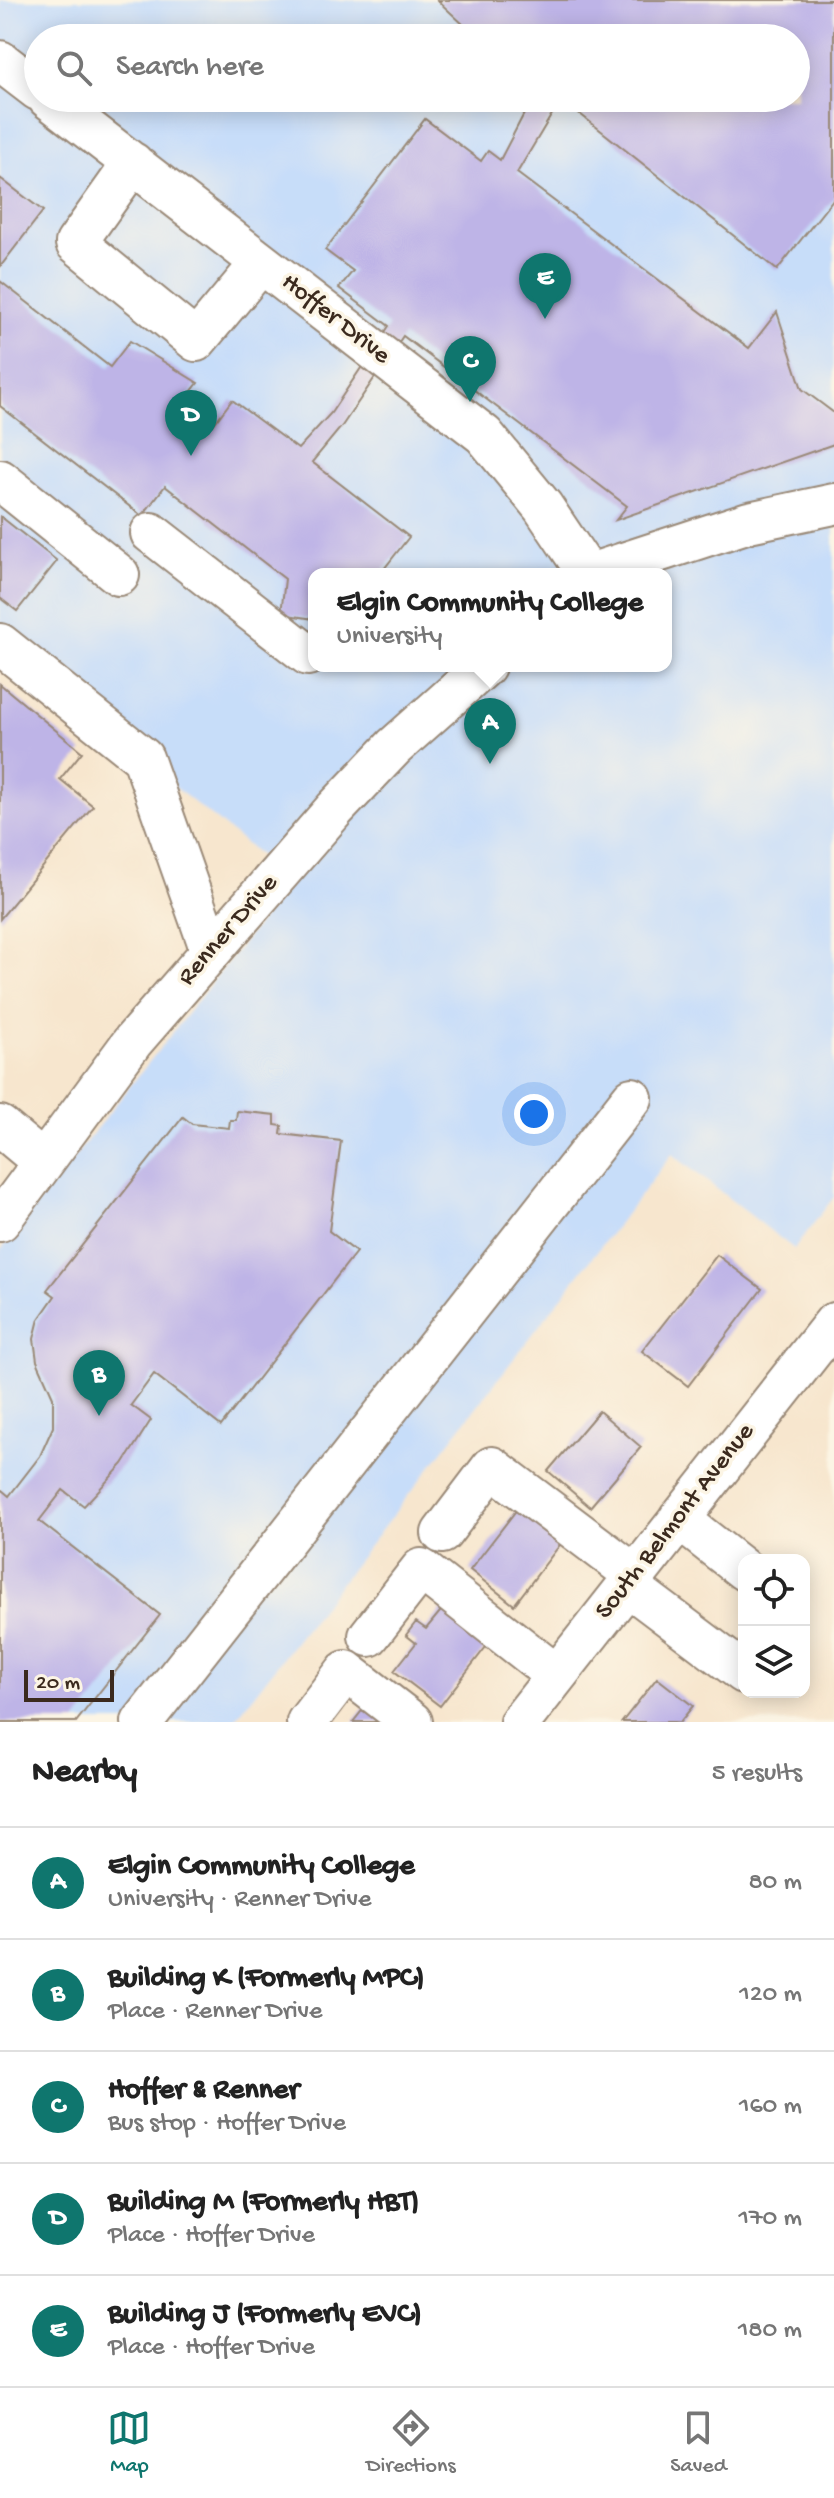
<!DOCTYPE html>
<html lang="en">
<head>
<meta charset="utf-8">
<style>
  body { margin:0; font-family:"Gochi Hand",sans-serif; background:#f2f2f2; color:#222 }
  .controls { position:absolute; right:24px; bottom:24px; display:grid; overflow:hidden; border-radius:16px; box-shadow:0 4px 20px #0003 }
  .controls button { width:72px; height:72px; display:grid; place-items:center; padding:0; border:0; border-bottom:2px solid #e0e0e0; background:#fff; color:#222; font:40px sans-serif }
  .scale { position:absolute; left:24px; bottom:20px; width:90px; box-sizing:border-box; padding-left:8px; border:4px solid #3b2a1e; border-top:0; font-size:22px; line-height:28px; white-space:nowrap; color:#3b2a1e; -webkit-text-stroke:6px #fcf5e5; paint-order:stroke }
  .you { position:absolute; left:534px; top:1114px; width:28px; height:28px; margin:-20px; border:6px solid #fff; border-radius:50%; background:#1a73e8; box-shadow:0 0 0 12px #1a73e833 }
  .badge { display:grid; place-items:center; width:52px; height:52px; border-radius:50%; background:#0f766e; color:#fff; font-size:26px; font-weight:700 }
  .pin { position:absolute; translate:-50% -66px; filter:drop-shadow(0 2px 4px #0008) }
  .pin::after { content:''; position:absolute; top:42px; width:28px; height:24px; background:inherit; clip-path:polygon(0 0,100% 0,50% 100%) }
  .popup { position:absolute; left:308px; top:568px; width:364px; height:104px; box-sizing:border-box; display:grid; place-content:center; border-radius:16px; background:#fff; filter:drop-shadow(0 2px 6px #0005); font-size:26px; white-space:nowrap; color:#767676 }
  .popup b { font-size:30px; color:#222 }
  .popup::after { content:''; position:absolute; left:50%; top:100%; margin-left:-16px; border:16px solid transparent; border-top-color:#fff }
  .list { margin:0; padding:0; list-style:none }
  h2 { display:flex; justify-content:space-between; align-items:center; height:104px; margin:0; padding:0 32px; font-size:34px }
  h2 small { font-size:26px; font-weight:400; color:#767676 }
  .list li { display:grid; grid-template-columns:52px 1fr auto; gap:24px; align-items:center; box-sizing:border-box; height:112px; padding:0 32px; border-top:2px solid #e0e0e0 }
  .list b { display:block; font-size:30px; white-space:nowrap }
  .list p { margin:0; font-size:26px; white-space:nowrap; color:#767676 }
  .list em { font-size:26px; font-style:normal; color:#767676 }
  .icon { flex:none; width:44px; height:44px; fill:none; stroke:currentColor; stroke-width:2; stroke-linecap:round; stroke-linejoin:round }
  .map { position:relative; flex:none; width:834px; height:1722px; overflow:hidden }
  .search { position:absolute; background:#fff; box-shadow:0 4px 20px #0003; left:24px; right:24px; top:24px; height:88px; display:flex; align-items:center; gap:20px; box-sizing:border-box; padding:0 28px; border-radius:44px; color:#767676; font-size:30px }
  .sheet { height:664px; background:#fff }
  nav { display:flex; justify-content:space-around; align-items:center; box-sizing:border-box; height:112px; border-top:2px solid #e0e0e0; background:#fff; font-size:22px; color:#767676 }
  nav a { display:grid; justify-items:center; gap:4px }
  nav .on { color:#0f766e }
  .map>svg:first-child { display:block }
  .built { fill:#c7ddf9; fill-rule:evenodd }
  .building { fill:#beb4e7 }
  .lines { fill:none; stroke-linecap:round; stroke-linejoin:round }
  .minor-casing { stroke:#998876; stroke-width:44 }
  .minor { stroke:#fff; stroke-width:40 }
  .labels { text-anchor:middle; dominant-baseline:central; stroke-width:7; stroke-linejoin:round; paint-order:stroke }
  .street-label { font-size:26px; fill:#3b2a1e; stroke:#fcf5e5 }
</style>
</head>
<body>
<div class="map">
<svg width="834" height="1722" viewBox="0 0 834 1722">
  <rect width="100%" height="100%" fill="#fcf5e5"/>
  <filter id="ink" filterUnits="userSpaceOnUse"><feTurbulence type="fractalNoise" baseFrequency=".0125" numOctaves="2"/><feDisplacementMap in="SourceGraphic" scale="16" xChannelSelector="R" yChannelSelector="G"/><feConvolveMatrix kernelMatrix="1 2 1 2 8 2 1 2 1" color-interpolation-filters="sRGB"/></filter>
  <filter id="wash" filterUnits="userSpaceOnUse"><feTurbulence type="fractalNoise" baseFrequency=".006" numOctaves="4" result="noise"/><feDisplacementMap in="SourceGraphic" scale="32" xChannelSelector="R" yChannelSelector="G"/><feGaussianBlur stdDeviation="1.8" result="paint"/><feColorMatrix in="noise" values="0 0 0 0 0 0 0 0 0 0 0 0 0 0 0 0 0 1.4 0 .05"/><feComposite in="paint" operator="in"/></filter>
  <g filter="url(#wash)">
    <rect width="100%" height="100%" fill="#f7e6ce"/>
    <!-- built -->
    <path class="built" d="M0 0H834V1197L794 1249 672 1154 233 1722H0V1251L292 881 0 647ZM38 38H796V98H38ZM314 574H666V666H314Z"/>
    <g id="blocks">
      <!-- building -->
      <path class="building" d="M437 0H834V198L777 270 561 99 517 173 749 348 777 312 802 389 834 413V444L616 520 627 506 403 336 342 426 312 462 409 537 380 574H314V619L281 614 285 579 165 486 142 516 0 406V281L110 367 130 341 198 383 172 416 190 430 202 416 213 425 232 400 298 449 331 413 389 326 339 288 353 271 325 250 425 119 481 161 488 151 500 160 527 108 512 98H796V38H478Z
        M0 178 43 211 0 267Z
        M0 516 57 561 17 611 0 598Z
        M0 684 82 752 60 779 93 806 0 919Z
        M237 1111 275 1115V1125L282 1126 281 1134 341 1141 329 1231 356 1252 221 1426 154 1374 131 1405 151 1420 123 1464 84 1506 63 1490 39 1521 160 1615 76 1722H0V1492L2 1490 9 1496 40 1456 53 1427V1397L37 1361 34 1339 39 1319 55 1296 47 1290 183 1117 192 1124 229 1128 230 1120H236Z
        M717 1255 762 1289 688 1386 642 1351Z
        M599 1411 641 1447 590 1507 548 1471Z
        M518 1508 562 1542 514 1605 470 1570Z
        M444 1607 489 1643 440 1706 394 1671 416 1643 406 1635 416 1622 426 1629Z
        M657 1678 693 1706 680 1722H622Z
        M365 1707 384 1722H353Z"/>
    </g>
  </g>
  <g filter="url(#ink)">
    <use href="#blocks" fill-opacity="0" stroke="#998876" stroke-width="2"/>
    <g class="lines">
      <!-- minor casing -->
      <g class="minor-casing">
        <path id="minor" d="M0 61 38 90
          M48 98 484 435 543 507 588 574
          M133 163 76 243 196 341 261 263
          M0 480 119 575
          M151 533 308 655
          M590 574 749 522 834 504
          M0 644 143 758 211 951
          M0 1126 43 1162
          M0 1221 133 1041 335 809 394 747 485 666
          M679 1519 744 1570
          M442 1533 492 1467 635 1575
          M627 1585 744 1673
          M369 1636 421 1569 556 1675
          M142 1722 632 1098
          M307 1722 346 1671 412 1722
          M520 1722 834 1323"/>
      </g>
      <!-- minor -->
      <use href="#minor" class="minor"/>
    </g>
  </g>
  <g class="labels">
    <!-- street labels -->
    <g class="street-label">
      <text transform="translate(335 320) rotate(38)">Hoffer Drive</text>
      <text transform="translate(229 931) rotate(-49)">Renner Drive</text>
      <text transform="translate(676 1522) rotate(-52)">South Belmont Avenue</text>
    </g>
  </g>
</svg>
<div class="controls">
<button><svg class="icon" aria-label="locate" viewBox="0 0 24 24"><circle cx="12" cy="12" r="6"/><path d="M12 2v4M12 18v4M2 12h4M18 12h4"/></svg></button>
<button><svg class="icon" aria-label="layers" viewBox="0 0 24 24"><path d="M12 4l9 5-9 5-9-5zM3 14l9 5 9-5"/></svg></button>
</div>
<div class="scale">20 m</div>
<div class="you"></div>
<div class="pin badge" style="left:490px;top:764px">A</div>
<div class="popup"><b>Elgin Community College</b>University</div>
<div class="pin badge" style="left:99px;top:1416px">B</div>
<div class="pin badge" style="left:470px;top:402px">C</div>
<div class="pin badge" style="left:191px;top:456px">D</div>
<div class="pin badge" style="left:545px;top:319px">E</div>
<div class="search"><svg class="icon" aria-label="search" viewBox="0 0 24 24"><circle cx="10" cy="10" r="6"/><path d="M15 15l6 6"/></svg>Search here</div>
</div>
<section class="sheet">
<h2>Nearby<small>5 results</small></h2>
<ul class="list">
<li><span class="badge">A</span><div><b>Elgin Community College</b><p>University · Renner Drive</p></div><em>80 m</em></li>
<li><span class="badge">B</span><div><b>Building K (Formerly MPC)</b><p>Place · Renner Drive</p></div><em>120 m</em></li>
<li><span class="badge">C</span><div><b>Hoffer &amp; Renner</b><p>Bus stop · Hoffer Drive</p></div><em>160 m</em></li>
<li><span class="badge">D</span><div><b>Building M (Formerly HBT)</b><p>Place · Hoffer Drive</p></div><em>170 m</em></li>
<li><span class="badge">E</span><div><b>Building J (Formerly EVC)</b><p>Place · Hoffer Drive</p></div><em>180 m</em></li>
</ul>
</section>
<nav>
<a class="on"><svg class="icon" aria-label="map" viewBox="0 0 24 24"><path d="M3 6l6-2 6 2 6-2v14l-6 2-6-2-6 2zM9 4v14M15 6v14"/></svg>Map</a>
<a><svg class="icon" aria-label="directions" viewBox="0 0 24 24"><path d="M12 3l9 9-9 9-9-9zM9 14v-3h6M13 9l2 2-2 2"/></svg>Directions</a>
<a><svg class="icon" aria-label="saved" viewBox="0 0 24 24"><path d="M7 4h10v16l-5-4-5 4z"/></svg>Saved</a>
</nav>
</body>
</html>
